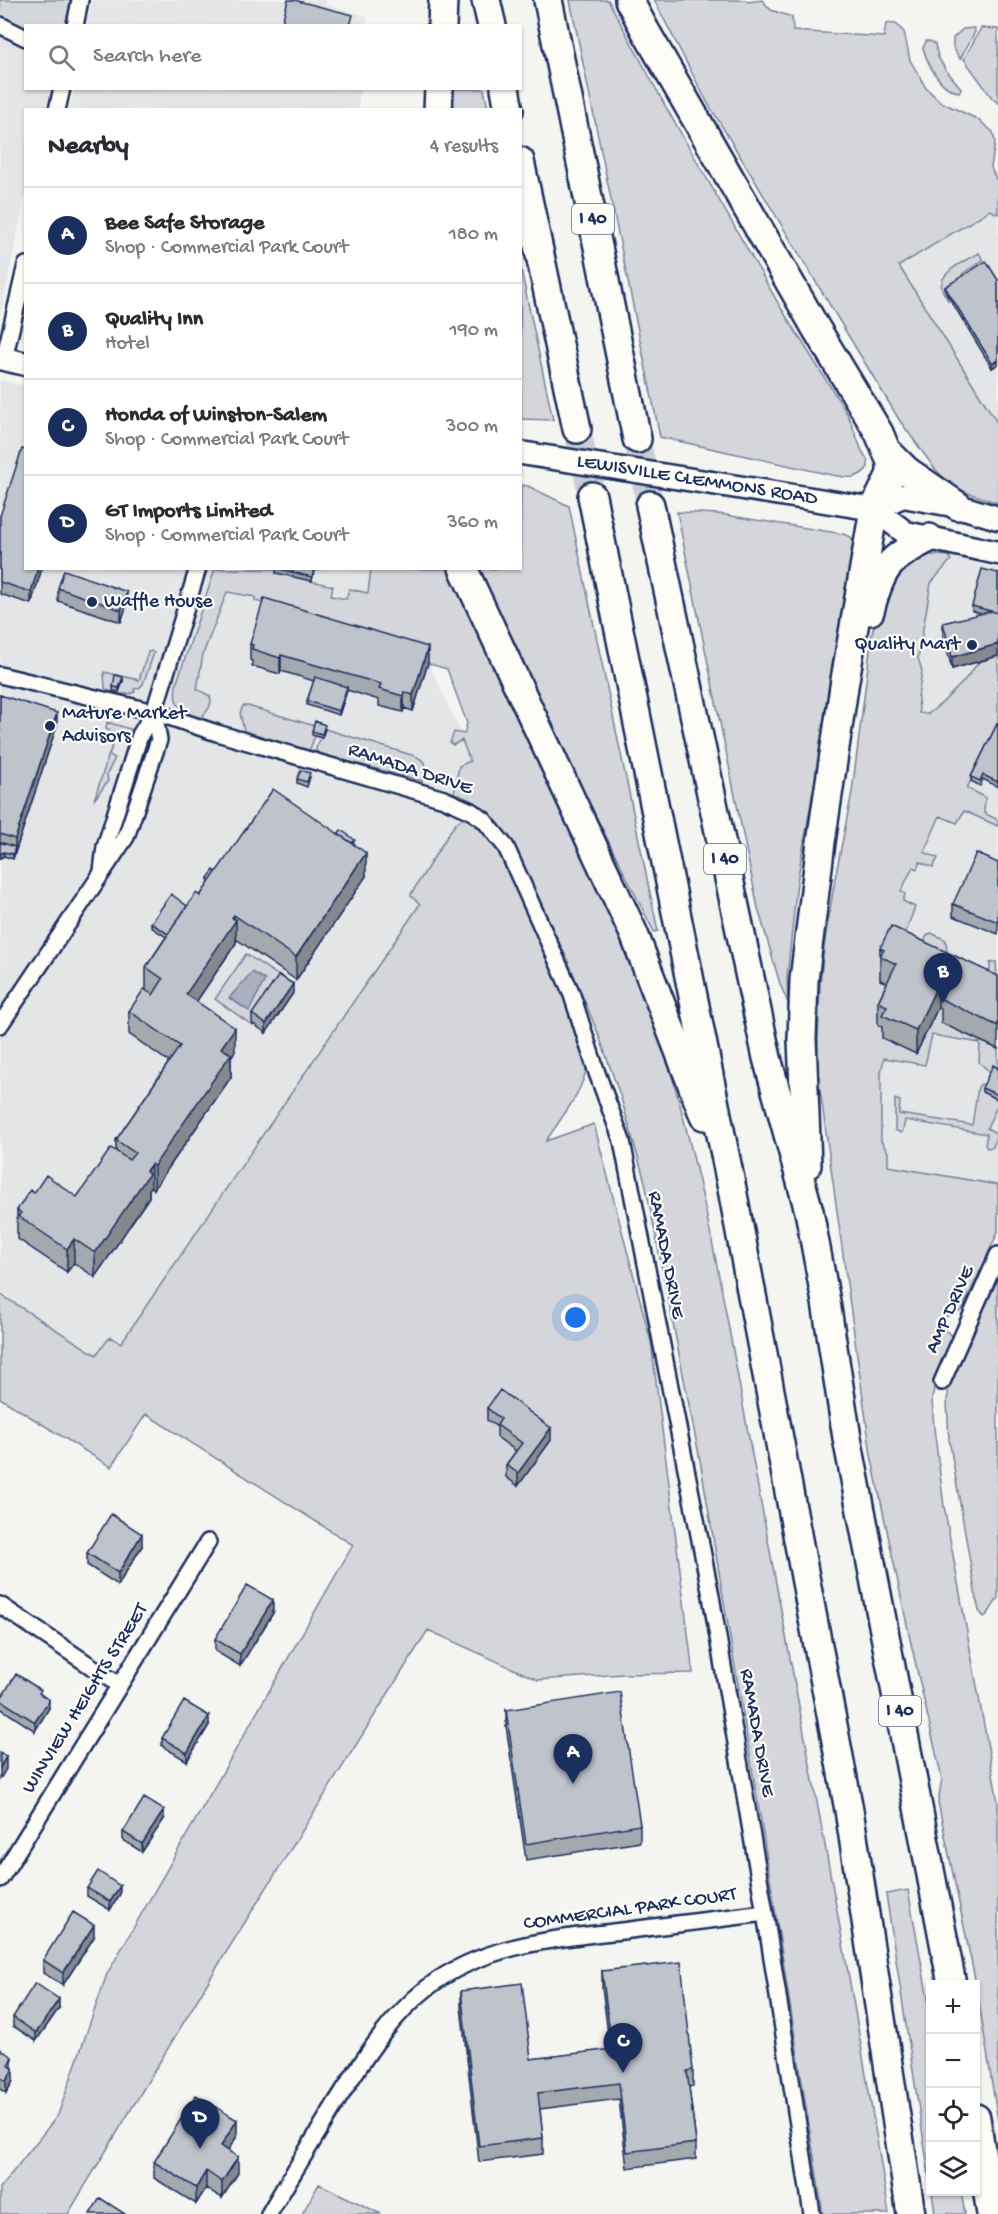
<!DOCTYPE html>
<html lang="en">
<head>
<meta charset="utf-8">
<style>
  body { margin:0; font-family:"Gochi Hand",sans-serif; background:#f2f2f3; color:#2b2b33 }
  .controls { position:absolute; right:18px; bottom:18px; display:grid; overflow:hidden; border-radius:0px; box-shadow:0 2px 4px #0004 }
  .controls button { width:54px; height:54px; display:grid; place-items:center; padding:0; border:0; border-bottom:2px solid #e1e1e2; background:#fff; color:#2b2b33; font:30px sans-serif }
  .you { position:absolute; left:576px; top:1318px; width:21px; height:21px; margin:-15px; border:4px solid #fff; border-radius:50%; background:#1a73e8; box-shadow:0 0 0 9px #1a73e833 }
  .badge { display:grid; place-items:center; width:39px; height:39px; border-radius:50%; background:#1b2f5e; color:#fff; font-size:20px; font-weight:700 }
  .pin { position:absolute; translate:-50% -50px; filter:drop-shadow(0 2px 3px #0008) }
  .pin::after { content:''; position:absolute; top:32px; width:21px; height:18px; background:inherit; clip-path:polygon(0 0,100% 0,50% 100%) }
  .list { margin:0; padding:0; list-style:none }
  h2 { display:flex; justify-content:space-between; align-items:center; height:78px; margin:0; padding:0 24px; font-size:26px }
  h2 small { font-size:20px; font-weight:400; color:#7c7c81 }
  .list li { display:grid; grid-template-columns:39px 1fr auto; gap:18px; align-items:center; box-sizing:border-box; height:96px; padding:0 24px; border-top:2px solid #e1e1e2 }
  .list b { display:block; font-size:22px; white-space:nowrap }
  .list p { margin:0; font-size:20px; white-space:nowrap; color:#7c7c81 }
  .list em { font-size:20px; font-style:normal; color:#7c7c81 }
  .icon { flex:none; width:33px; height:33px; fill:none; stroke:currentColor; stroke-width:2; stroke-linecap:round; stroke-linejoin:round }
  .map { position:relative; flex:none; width:998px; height:2214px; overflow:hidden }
  .search { position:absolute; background:#fff; box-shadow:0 2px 4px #0004; left:24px; top:24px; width:498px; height:66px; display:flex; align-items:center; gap:15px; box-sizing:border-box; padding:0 21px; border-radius:0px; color:#7c7c81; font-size:22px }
  .panel { position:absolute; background:#fff; box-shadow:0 2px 4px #0004; left:24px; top:108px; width:498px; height:462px; border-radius:0px }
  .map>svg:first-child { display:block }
  .built { fill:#e4e5e6 }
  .green { fill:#d4d6db; stroke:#78829c; stroke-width:1.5 }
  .water { fill:#aab0bf; stroke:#717c98; stroke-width:1.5 }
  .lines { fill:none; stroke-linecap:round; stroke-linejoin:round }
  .highway-tunnel { stroke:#c9cdd4; stroke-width:27; stroke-dasharray:27 14; stroke-linecap:butt }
  .street-casing { stroke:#1b2f5e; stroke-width:20 }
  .primary-casing { stroke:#1b2f5e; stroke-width:27 }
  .highway-casing { stroke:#1b2f5e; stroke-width:32 }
  .street { stroke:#fdfcf7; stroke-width:15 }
  .primary { stroke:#fdfcf7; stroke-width:22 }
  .highway { stroke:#fdfcf7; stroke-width:27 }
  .primary-bridge-casing { stroke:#1b2f5e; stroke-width:27; stroke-linecap:butt }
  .primary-bridge { stroke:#fdfcf7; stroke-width:22 }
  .wall { fill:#a4a8af; stroke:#1b2f5e; stroke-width:1.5 }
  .shaded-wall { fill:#86888f; stroke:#1b2f5e; stroke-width:1.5 }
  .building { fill:#bfc3cc; stroke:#1b2f5e; stroke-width:1.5 }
  .poi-dot { fill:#1b2f5e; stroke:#fdfcf7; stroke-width:2 }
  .labels { text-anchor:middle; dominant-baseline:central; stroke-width:4.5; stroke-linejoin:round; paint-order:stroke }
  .shield { fill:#fdfcf7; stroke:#5f6c8c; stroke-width:1.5 }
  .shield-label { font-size:18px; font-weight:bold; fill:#1b2f5e }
  .street-label { font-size:20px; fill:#1b2f5e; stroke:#fdfcf7 }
  .poi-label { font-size:20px; fill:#1b2f5e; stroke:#fdfcf7; text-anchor:start }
</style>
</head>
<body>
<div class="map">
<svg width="998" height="2214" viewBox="0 0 998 2214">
  <rect width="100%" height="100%" fill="#f4f4f1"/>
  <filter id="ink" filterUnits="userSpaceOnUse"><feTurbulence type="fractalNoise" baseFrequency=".0167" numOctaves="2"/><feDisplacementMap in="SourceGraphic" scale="12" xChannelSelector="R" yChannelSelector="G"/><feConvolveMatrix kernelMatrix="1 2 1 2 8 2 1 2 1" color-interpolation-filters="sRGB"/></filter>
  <g filter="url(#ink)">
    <!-- built -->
    <path class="built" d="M92 0H327L326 5 367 16 366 26H86Z
      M0 33 25 47 26 88 52 89 48 109 26 110 25 197 0 317Z
      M74 89V88L360 89 358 109H70Z
      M998 194V503L982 497 871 269Z
      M0 380 25 386 26 568 385 569 477 767 472 827 116 1367 0 1294Z
      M929 551 998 569V1199L868 1187V960L905 686Z"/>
    <!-- green -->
    <path class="green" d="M0 0H71L65 25 26 26 25 30 0 16Z
      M570 0H608L667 109 781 308 848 415 862 451 868 461V467C858 482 842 477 827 474L660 437Z
      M654 0H746L748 2 762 0 771 10 792 17 793 31 884 37 886 23 896 24 904 32 910 60 926 88 941 102 977 119 993 132 995 142 991 168 998 183V214L990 210 899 266 998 424V503L954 488 935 469 900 421 706 100Z
      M974 28 975 32 960 59 953 47V38L963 29Z
      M981 28 998 29V103L992 98 964 59Z
      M926 41H930L935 44 938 57 945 69 961 88 960 92C941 91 928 65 923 48Z
      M450 89H484L488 109 449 110Z
      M979 253 983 260 962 274 964 279 945 291 949 302C947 298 943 293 942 289 937 272 967 260 979 253Z
      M520 265 523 279 553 420 521 419Z
      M521 485 528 486 569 506 658 931 654 932 531 687 475 569 520 568Z
      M677 512 719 514 843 534 851 537 853 542 850 582 797 882 787 978 788 1003 780 984 758 908Z
      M920 554 949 556 951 560 931 583 918 658 922 671 918 697 919 713 928 714 943 702 963 682 979 662 998 656V726L967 788 985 797 984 813 998 820V826L964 811 957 823 940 816 924 852 938 858 933 867 920 862 917 869 913 867 901 891 905 894 903 901 915 907 904 936 923 945 926 937 931 933 946 940 947 955 984 972 990 971V963L996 962 998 1000 896 987 887 1029 916 1053 938 1007 946 1011 942 1023 998 1049V1072L991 1073 979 1062 980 1043 932 1035 925 1065 884 1058 881 1073V1141L888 1152V1166L998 1185V1232L962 1310 945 1317 942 1324 943 1329 953 1336 937 1373 932 1399 934 1428 944 1506 998 1802V2121L976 1984 938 1802 942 1779 910 1639 871 1455 817 1068 820 985 824 947 835 879 852 792 872 634 879 600 889 578Z
      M215 569H277L276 573 333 586 331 596 346 599 349 589 368 593 371 569H448C490 659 536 749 578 840 604 895 630 949 650 1006 707 1173 731 1347 764 1519 807 1750 852 1981 889 2214H823L761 1821 700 1460 645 1182 621 1098 598 1033 566 957 509 837 487 812 454 793 459 766 470 761 462 740 453 745 450 743 454 732 464 734 467 723 447 669 263 614 266 604 255 601V597L227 592 203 654 197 689 210 696C213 706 207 711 200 719 181 711 171 705 177 682Z
      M151 651 154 653 143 684 139 688 134 689 135 692C126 696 112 694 105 688L104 672 139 680 148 652Z
      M243 706H248L315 726V736L309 751 244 731 240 713Z
      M107 722 133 730 130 742 121 739V734L117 733 109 755 115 758 107 774 108 781 94 800 116 733 106 729Z
      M325 729 415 756C428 762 430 770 422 781L317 753 316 748Z
      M465 818C508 838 556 977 573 1022 577 1032 589 1056 587 1065 583 1093 560 1119 546 1141L594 1124 651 1342 693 1673 623 1674 538 1680 428 1630 217 1967 68 2214H0V2188L58 2115 107 1974 353 1545 146 1414 111 1467 0 1398V1294L96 1355 110 1337 121 1343 420 904 411 896V894L451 830 458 821Z
      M246 954 283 979 252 1025 215 999Z
      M981 1084 998 1091V1104L987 1128 997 1134 993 1147 987 1148 985 1145 987 1134 905 1120 903 1131 901 1133 895 1130V1099L900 1101 899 1114 972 1125 978 1087Z
      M998 1274V1598L988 1614 984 1617 979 1611 976 1597 949 1439 947 1401 950 1380Z
      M908 1890 930 2010V2182L886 1894Z
      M319 2184 381 2214H302Z
      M932 2192H961L965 2214H935Z"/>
    <!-- water -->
    <path class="water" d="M252 972 265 980 249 1011 229 998Z"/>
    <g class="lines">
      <!-- highway-tunnel -->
      <path class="highway-tunnel" d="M577 429 592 496
        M637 439 650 505"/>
      <!-- street casing -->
      <g class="street-casing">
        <path id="street" d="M0 25 26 38
          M75 26 80 0
          M57 110 62 88
          M4 359 26 265
          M0 675 154 712 217 733 444 799 471 811 484 820 506 847 571 992 597 1073 622 1141 711 1596 765 1913 812 2214
          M102 871 105 847 140 735 154 712 198 568
          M0 1025 126 837 159 740 154 712
          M942 1382 998 1255
          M0 1605 119 1685
          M0 1879 208 1542
          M269 2214C291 2176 314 2139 337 2101 363 2060 389 2018 427 1988 483 1943 562 1938 630 1930 675 1924 720 1919 765 1913"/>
      </g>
      <!-- primary casing -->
      <g class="primary-casing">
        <path id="primary" d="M0 358 26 364
          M712 483 874 509 906 533 998 553
          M874 509 903 496 958 506 998 518"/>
      </g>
      <!-- highway casing -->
      <g class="highway-casing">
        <path id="highway" d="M486 0 492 26
          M548 0 637 439
          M629 0 645 30 817 330 879 433 891 462V474L874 509 845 680 821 842 804 980 802 1039 807 1165
          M442 26 443 0
          M505 88 509 110
          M438 110 439 88
          M520 161 577 429
          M886 450 907 471 958 506
          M592 496 732 1189 849 1810 911 2214
          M650 505 767 1058 809 1211 826 1302 847 1438 952 1984
          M463 568 634 934 704 1116
          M870 611C882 565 889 559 929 538
          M976 2118 991 2214"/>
      </g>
      <!-- street -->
      <use href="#street" class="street"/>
      <!-- primary -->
      <use href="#primary" class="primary"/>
      <!-- highway -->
      <use href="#highway" class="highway"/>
      <!-- primary-bridge casing -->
      <g class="primary-bridge-casing">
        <path id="primary-bridge" d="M521 453 712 483"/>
      </g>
      <!-- primary-bridge -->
      <use href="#primary-bridge" class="primary-bridge"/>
    </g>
    <!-- wall -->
    <path class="wall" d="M998 280V364L992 368 945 291V287Z
      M0 516 42 568 31 604 0 594Z
      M315 568 312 581 276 573V569Z
      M998 573V656L952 669 943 635V623L983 614 972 611V606Z
      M58 588 127 604 121 622 58 601Z
      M250 644 428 663 413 711 404 708 403 712 379 706V700L347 690 339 715 307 705V701L314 681 281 671 280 674 252 666V661L250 660Z
      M123 681 119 692 113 691V687Z
      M0 695 57 725 13 859 4 856 0 858Z
      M998 722V787L983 779 980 786 971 781V777Z
      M325 729 322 738 312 735V731Z
      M310 777 307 787 297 783V779Z
      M338 834 355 844 354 845 366 876 296 980 236 939V943L196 1002 235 1051 231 1057V1077L154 1189 151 1187 149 1189V1197L95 1277 74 1263 67 1272 18 1239V1234L17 1233V1210L34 1193 77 1197 116 1151V1140L169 1062 129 1034V1011L146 990V967L166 937 151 927V923L187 906 200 896 209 883 208 878 216 872Z
      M998 863V934L953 916V904Z
      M880 948 998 976V1049L941 1023V1009L938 1007 916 1054 882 1038V1027L878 1025V1002L887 983 880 980Z
      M293 993 266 1033 252 1023V1014Z
      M998 1068V1100L982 1092V1088Z
      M487 1408 551 1440 518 1486 506 1477V1465L516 1451 497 1437V1427L487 1420Z
      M142 1546 118 1585 87 1565V1553Z
      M273 1613 240 1666 215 1651V1639Z
      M41 1694 49 1708 35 1731 0 1708V1699Z
      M506 1710 640 1825V1842L526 1860 506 1726Z
      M209 1725 187 1761 162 1746V1738Z
      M164 1819 142 1852 123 1840V1832Z
      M87 1888 120 1894 110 1910 87 1896Z
      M94 1937 63 1985 43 1973V1960Z
      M602 1971 693 2070V2086L689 2087 696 2143V2159L627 2168 619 2099 540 2109 543 2138V2154L479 2162 461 2007V1991L531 2059 610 2050 602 1987Z
      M59 2008 36 2041 13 2026V2017Z
      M0 2049 12 2068 13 2081 6 2093 0 2089Z
      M237 2136 228 2150 238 2173 222 2198 206 2188 196 2204 154 2178V2162Z"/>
    <!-- shaded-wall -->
    <path class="shaded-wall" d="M998 360V364L992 368V363Z
      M38 568H42L31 604V592Z
      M127 592V604L121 622V610Z
      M998 644V656L952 669V657Z
      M428 647V663L413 711V695Z
      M281 655V671L280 674V658Z
      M123 677V681L119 692V688Z
      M347 687V691L339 715V711Z
      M404 692V708L403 712V696Z
      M57 713V725L13 859V854L15 847V839Z
      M4 852V856L0 858V854Z
      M366 853V876L296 980V957Z
      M234 915V923L236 920V943L186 1017V994Z
      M293 984V993L266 1033V1024Z
      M938 984V1007L916 1054V1030Z
      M235 1028V1051L231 1057V1077L154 1189V1166L221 1048Z
      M151 1164V1187L149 1189V1197L95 1277V1253Z
      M74 1239V1263L67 1272V1249Z
      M551 1428V1440L518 1486V1473Z
      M142 1534V1546L118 1585V1573Z
      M273 1600V1613L240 1666V1654Z
      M49 1700V1708L35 1731V1722Z
      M209 1716V1725L187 1761V1753Z
      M6 1757V1769L0 1779V1767Z
      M164 1810V1819L142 1852V1844Z
      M120 1886V1894L110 1910V1902Z
      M94 1925V1937L63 1985V1973Z
      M59 1999V2008L36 2041V2033Z
      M12 2057V2069L8 2065Z
      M13 2069V2081L6 2093V2081Z
      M237 2120V2136L221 2162V2146Z
      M238 2157V2173L222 2198V2182Z
      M206 2171V2188L196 2204V2188Z"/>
    <!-- building -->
    <path class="building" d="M288 0H294L353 15 350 26H281Z
      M986 261 998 280V360L992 363 945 287Z
      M22 449 26 450V568H38L31 592 0 582V516Z
      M276 568H314L312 577Z
      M982 569 998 573V613L972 606Z
      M64 570 127 592 121 610 58 588Z
      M264 598 428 647 413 695 404 692 403 696 379 689 381 684 281 655 280 658 252 649 253 645 250 644Z
      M992 611 998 613V644L952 657 943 623Z
      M115 675 123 677 119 688 113 687Z
      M315 677 347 687 339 711 307 701Z
      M0 695 57 713 15 839 0 834Z
      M315 721 325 725 322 734 312 731Z
      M998 722V782L983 775 980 781 971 777Z
      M301 770 310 773 307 782 297 779Z
      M273 789 366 853 296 957 234 915 232 918 236 920 186 994 235 1028 221 1048 231 1054 154 1166 151 1164 146 1171 149 1174 95 1253 74 1239 67 1249 18 1216 21 1213 17 1210 30 1190 34 1193 46 1175 77 1197 111 1148 129 1160 135 1153 116 1140 180 1046 129 1011 144 989 153 995 163 979 146 967 196 893 200 896Z
      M341 830 355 840 352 843 338 834Z
      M0 842 15 847 13 854 4 852 0 854Z
      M976 853 998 863V922L953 904Z
      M214 870 216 872 211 880 208 878Z
      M171 894 187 906 168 934 151 923Z
      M891 926 998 976V1026L941 999 946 988 938 984 916 1030 882 1015 887 1006 878 1002 896 964 880 956 884 950 880 948Z
      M279 975 293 984 266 1024 252 1014Z
      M993 1065 998 1068V1095L982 1088Z
      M500 1390 551 1428 518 1473 506 1465 522 1443 497 1425 501 1419 487 1408Z
      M111 1514 142 1534 118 1573 87 1553Z
      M247 1585 273 1600 240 1654 215 1639Z
      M16 1674 41 1690 39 1693 49 1700 35 1722 0 1700Z
      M620 1692 640 1825 526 1844 506 1710Z
      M184 1701 209 1716 187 1753 162 1738Z
      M0 1753 6 1757 0 1767Z
      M144 1798 164 1810 142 1844 123 1832Z
      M98 1871 120 1886 110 1902 87 1888Z
      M73 1912 94 1925 63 1973 43 1960Z
      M681 1962 693 2070 687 2071 696 2143 627 2152 619 2083 538 2093 543 2138 479 2146 461 1991 522 1983 531 2059 612 2049 602 1971Z
      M35 1983 59 1999 36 2033 13 2017Z
      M0 2049 12 2057 8 2065 13 2069 6 2081 0 2077Z
      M196 2095 237 2120 221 2146 238 2157 222 2182 206 2171 196 2188 154 2162Z
      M100 2198 125 2214H90Z"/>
  </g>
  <!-- markers -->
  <g class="poi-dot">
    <circle cx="92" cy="602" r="6"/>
    <circle cx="972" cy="645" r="6"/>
    <circle cx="50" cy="726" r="6"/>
  </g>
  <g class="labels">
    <!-- shield labels -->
    <g class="shield">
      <rect x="572" y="204" width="42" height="30" rx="4.5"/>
      <rect x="704" y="844" width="42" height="30" rx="4.5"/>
      <rect x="879" y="1696" width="42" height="30" rx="4.5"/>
    </g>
    <g class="shield-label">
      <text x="593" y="219">I 40</text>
      <text x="725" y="859">I 40</text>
      <text x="900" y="1711">I 40</text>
    </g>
    <!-- street labels -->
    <g class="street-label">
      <text transform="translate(697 481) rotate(9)">LEWISVILLE CLEMMONS ROAD</text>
      <text transform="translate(410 770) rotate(18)">RAMADA DRIVE</text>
      <text transform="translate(665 1255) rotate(79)">RAMADA DRIVE</text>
      <text transform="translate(951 1310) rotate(-66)">AMP DRIVE</text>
      <text transform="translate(86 1699) rotate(-58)">WINVIEW HEIGHTS STREET</text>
      <text transform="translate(756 1733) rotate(80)">RAMADA DRIVE</text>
      <text transform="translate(630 1910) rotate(-8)">COMMERCIAL PARK COURT</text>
    </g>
    <!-- poi labels -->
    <g class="poi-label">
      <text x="104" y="602">Waffle House</text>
      <text x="960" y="645" text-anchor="end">Quality Mart</text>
      <text x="62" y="714">Mature Market<tspan x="62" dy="23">Advisors</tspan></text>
    </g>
  </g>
</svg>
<div class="controls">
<button>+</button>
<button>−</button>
<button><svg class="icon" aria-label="locate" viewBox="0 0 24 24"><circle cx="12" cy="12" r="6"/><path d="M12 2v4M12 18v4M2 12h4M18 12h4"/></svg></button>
<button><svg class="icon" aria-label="layers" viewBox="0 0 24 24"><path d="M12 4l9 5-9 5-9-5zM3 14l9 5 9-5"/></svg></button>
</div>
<div class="you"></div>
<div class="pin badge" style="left:573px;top:1784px">A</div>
<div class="pin badge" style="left:943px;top:1003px">B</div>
<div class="pin badge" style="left:623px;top:2073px">C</div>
<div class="pin badge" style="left:200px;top:2149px">D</div>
<div class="search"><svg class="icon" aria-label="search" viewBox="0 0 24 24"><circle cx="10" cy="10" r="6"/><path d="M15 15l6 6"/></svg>Search here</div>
<section class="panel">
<h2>Nearby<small>4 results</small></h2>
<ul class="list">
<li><span class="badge">A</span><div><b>Bee Safe Storage</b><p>Shop · Commercial Park Court</p></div><em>180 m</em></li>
<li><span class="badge">B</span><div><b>Quality Inn</b><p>Hotel</p></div><em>190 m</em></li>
<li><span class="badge">C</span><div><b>Honda of Winston-Salem</b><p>Shop · Commercial Park Court</p></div><em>300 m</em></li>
<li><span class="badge">D</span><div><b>GT Imports Limited</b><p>Shop · Commercial Park Court</p></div><em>360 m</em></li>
</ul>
</section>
</div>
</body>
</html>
